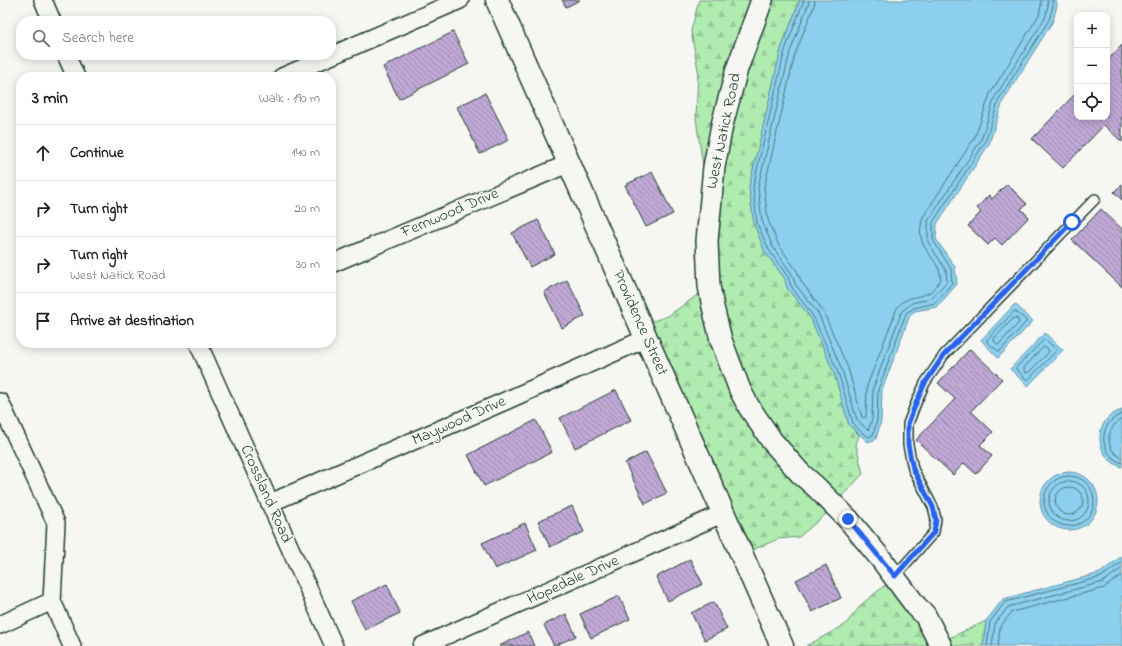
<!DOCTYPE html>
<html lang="en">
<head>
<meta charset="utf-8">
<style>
  body { margin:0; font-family:"Indie Flower",sans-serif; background:#f2f2f2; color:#222 }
  .controls { position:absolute; right:12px; top:12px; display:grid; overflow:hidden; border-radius:8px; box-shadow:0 2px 10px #0003 }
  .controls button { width:36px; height:36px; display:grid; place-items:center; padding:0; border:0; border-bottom:1px solid #e0e0e0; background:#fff; color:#222; font:20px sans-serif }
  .stop { position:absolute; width:12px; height:12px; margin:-9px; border:3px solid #2563eb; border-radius:50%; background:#fff }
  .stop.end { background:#2563eb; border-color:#fff; box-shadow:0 1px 4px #0008 }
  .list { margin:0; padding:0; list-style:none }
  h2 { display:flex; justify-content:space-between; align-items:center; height:52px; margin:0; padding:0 16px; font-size:17px }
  h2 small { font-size:13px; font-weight:400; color:#767676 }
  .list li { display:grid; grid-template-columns:26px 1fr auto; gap:12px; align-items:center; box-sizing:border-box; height:56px; padding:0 16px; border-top:1px solid #e0e0e0 }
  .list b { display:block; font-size:15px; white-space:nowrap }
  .list p { margin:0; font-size:13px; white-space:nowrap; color:#767676 }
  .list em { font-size:13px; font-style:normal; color:#767676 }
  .icon { flex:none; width:22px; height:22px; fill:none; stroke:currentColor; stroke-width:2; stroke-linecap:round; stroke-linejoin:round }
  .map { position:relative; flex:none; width:1122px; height:646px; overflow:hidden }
  .search { position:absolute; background:#fff; box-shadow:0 2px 10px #0003; left:16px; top:16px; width:320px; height:44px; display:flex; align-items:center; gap:10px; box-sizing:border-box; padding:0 14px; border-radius:16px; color:#767676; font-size:15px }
  .panel { position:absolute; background:#fff; box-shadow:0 2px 10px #0003; left:16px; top:72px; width:320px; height:276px; border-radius:16px }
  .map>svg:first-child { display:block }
  .forest { fill:url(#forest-firs); stroke:#689472 }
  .water { fill:#8ccfee; stroke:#6095a4 }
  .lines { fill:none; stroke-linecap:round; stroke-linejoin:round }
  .shore { stroke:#4b777e; stroke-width:1 }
  .building { fill:url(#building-back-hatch); stroke:#1f3d34 }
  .service-casing { stroke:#1f3d34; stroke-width:12 }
  .minor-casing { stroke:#1f3d34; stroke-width:20 }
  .tertiary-casing { stroke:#1f3d34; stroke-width:24 }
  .secondary-casing { stroke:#1f3d34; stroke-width:25 }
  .service { stroke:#f6f6f2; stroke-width:9 }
  .minor { stroke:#f6f6f2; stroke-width:17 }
  .tertiary { stroke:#f6f6f2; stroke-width:21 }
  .secondary { stroke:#f6f6f2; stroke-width:22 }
  .route { stroke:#2563eb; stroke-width:5 }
  .labels { text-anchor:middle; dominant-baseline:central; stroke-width:3; stroke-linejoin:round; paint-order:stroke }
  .street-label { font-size:16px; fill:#1f3d34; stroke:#f6f6f2 }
</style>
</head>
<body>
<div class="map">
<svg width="1122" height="646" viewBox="0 0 1122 646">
  <defs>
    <pattern id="forest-firs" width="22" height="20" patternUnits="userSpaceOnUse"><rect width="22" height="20" fill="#b0ebb0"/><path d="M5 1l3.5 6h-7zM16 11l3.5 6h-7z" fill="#97ca98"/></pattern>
    <pattern id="building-back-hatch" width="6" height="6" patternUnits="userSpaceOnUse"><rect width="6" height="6" fill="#c1a8d6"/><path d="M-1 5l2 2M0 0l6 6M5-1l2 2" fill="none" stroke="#9c8aae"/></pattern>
  </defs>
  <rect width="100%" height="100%" fill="#f6f6f2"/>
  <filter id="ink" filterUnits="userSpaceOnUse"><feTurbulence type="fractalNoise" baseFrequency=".025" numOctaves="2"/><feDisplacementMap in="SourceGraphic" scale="8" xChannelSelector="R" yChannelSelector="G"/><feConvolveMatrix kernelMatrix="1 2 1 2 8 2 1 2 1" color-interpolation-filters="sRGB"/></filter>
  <g filter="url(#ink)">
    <!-- forest -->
    <path class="forest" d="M699 0H800L781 49 749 187 754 224 765 252 785 279 787 288 810 317 834 373 849 425 859 435 856 445 863 474 836 502 834 507 799 537 778 539 743 554 644 324 668 316 699 294 705 274V179L696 119 698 70 691 31Z
      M895 577 945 640 986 621 983 646H806L845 625 862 604Z"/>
    <!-- water -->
    <path class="water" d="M800 0H1056L1057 5 1053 21 1003 101 989 144 937 224 936 239 955 267 957 284 937 307 915 311 910 315 882 390 881 421 876 439 868 442 849 425 834 373 810 317 787 288 785 279 765 252 754 224 749 187 781 49Z
      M1015 304 1033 321 998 358 981 340Z
      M1045 333 1063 350 1028 386 1010 369Z
      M1122 410V467C1093 458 1092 418 1122 410Z
      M1040 501a29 29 0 1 1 58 0a29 29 0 1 1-58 0Z
      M1122 556V646H983L986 621 1003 599 1100 573Z"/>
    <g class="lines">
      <!-- shore -->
      <path class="shore" d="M804 0 785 50 753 187 757 223 769 250 788 277 791 286 813 316 838 372 853 423 861 432 869 437 873 435 877 420 878 390 906 313 914 308 935 303 952 283 951 269 933 240V222L985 142 999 99 1049 20 1053 6 1052 0
        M809 0 808 5 790 52 758 187 762 221 773 247 792 274 795 284 818 313 842 370 857 420 868 430 869 429 872 419 873 388 902 311 912 303 932 298 947 281 946 270 928 242V221L981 140 995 97 1045 18 1048 6 1047 0
        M815 0 814 6 795 54 764 188 768 220 778 244 797 271 801 281 823 311 848 368 862 417 864 418 866 417 867 386 897 308C906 295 916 299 928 293 933 291 938 283 941 279 940 256 912 250 923 217L975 137 990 94 1039 15 1041 6V0
        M1015 311 1026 320V322L1000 351H998L987 342V340Z
        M1014 318H1017L1019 323 999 344H997L994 341V339Z
        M1044 340H1046L1056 349V351L1029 379 1027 380 1017 370 1016 368Z
        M1044 347 1048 349 1049 352 1029 372 1026 373 1024 370V368Z
        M1122 414C1097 423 1098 454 1122 463
        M1122 419C1105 428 1104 450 1122 458
        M1044 501a25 25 0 1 1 50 0a25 25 0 1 1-50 0Z
        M1049 501a20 20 0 1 1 40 0a20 20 0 1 1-40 0Z
        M1055 501a14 14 0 1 1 28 0a14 14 0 1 1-28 0Z
        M987 646 990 622 1005 602 1101 577 1122 562
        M992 646 995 624 1008 607 1103 582 1122 568
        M998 646 1000 627 1012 612 1104 588 1122 575"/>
    </g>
    <!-- building -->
    <path class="building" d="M562 0H580L566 7Z
      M453 32 469 64 399 99 383 67Z
      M1122 45V142L1104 125 1063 168 1032 139 1077 92V117H1107V61Z
      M485 93 509 140 480 154 457 107Z
      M652 172 673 214 646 227 625 185Z
      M1007 184 1027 204 1021 209 1029 217 1002 245 995 238 988 245 968 226 981 212 977 208 989 195 992 199Z
      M1122 184V200L1114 192Z
      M1101 209 1122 229V287L1072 240Z
      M538 220 555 254 530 267 512 233Z
      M567 280 585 316 562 328 544 292Z
      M970 349 1002 379 971 411 993 432 980 445 992 456 976 474 964 463 953 475 916 440 955 399 938 383Z
      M616 390 631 420 575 448 560 418Z
      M536 420 552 452 484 486 468 455Z
      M646 452 667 493 645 504 625 463Z
      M572 506 584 532 550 547 538 521Z
      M525 523 537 550 495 569 482 543Z
      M690 559 703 584 668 601 656 577Z
      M826 565 841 598 812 612 796 580Z
      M387 584 400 613 365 630 351 601Z
      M619 596 630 619 591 638 580 614Z
      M714 602 727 629 705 640 691 613Z
      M566 614 576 636 554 646 544 625Z
      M528 632 534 646H499Z"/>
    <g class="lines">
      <!-- service casing -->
      <g class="service-casing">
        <path id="service" d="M895 576 934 532 936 519 933 507 913 469 908 445V424L916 403 925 383 944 355 1095 199"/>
      </g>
      <!-- minor casing -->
      <g class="minor-casing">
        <path id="minor" d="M43 0 52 21
          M66 55 76 77
          M282 77 460 0
          M331 264 570 163
          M198 343 334 646
          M0 402 56 523 52 601 72 646
          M270 503 503 402 647 338
          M0 625 52 601
          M422 646 724 513"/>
      </g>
      <!-- tertiary casing -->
      <g class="tertiary-casing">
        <path id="tertiary" d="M762 0 737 69 722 125 714 167 707 241 709 286 713 307 721 340 740 390 749 407 772 441 800 473 816 487 848 519 881 559 916 606 925 615 941 646"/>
      </g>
      <!-- secondary casing -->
      <g class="secondary-casing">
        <path id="secondary" d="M497 0 782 646"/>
      </g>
      <!-- service -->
      <use href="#service" class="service"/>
      <!-- minor -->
      <use href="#minor" class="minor"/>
      <!-- tertiary -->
      <use href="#tertiary" class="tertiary"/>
      <!-- secondary -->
      <use href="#secondary" class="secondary"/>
    </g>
  </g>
  <g class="lines" filter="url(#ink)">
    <!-- route -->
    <path class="route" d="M848 519 895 576 934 532 936 520 933 507 913 469 908 445V424L916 403 925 383 944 355 1072 222"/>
  </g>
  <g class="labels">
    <!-- street labels -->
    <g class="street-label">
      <text transform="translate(724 131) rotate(-78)">West Natick Road</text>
      <text transform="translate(450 213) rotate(-23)">Fernwood Drive</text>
      <text transform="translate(640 323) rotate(66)">Providence Street</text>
      <text transform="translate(459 421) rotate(-24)">Maywood Drive</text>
      <text transform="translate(266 494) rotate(66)">Crossland Road</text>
      <text transform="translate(573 580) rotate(-24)">Hopedale Drive</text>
    </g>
  </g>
</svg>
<div class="controls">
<button>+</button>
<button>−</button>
<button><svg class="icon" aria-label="locate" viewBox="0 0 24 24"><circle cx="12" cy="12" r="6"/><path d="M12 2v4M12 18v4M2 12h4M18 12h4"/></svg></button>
</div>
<div class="stop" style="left:1072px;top:222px"></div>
<div class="stop end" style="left:848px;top:519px"></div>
<div class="search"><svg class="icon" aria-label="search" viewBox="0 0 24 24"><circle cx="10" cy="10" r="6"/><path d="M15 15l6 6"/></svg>Search here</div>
<section class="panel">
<h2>3 min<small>Walk · 190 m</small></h2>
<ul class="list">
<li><svg class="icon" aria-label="ahead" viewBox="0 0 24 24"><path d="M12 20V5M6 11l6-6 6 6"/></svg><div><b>Continue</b></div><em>140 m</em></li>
<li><svg class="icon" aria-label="right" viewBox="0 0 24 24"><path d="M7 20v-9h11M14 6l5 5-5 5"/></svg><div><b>Turn right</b></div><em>20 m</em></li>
<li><svg class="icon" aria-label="right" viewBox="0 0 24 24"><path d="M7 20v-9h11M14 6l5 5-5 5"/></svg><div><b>Turn right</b><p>West Natick Road</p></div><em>30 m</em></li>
<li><svg class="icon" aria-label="arrive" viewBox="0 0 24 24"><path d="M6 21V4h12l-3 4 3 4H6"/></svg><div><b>Arrive at destination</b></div></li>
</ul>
</section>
</div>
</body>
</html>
